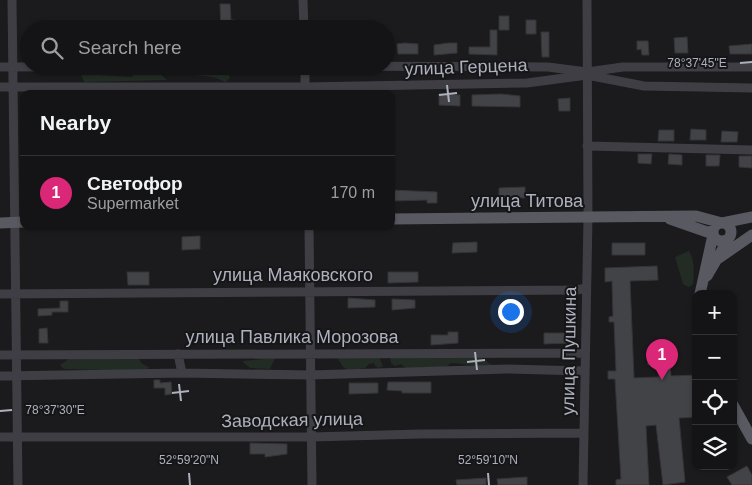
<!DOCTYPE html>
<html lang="en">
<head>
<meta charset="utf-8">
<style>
  body { margin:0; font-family:Helvetica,sans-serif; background:#212123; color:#f1f3f6 }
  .controls { position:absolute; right:15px; bottom:15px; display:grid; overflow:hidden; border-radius:10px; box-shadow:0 1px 4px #0004 }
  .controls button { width:45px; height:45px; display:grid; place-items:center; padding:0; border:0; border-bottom:1px solid #333335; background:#141416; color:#f1f3f6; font:25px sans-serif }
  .you { position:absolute; left:510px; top:311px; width:18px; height:18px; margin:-12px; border:4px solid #fff; border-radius:50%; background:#1a73e8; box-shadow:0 0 0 8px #1a73e833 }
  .badge { display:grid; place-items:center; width:32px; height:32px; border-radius:50%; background:#db2777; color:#fff; font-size:16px; font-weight:700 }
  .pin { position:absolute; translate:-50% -41px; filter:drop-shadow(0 1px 2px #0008) }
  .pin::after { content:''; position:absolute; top:26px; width:18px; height:15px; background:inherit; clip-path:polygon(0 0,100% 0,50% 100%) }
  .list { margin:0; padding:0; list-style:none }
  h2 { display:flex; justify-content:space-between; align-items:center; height:65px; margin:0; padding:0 20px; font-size:21px }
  h2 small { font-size:16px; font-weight:400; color:#9d9ea1 }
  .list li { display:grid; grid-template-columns:32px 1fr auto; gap:15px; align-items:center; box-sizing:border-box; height:75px; padding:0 20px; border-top:1px solid #333335 }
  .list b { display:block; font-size:19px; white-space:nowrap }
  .list p { margin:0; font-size:16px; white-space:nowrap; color:#9d9ea1 }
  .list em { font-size:16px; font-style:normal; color:#9d9ea1 }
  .icon { flex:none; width:28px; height:28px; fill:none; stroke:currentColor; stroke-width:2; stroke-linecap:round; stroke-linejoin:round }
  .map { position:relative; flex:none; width:752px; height:485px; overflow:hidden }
  .search { position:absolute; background:#141416; box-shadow:0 1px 4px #0004; left:20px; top:20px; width:375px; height:55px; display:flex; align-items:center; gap:12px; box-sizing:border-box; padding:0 18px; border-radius:28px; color:#9d9ea1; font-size:19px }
  .panel { position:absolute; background:#141416; box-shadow:0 1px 4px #0004; left:20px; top:90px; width:375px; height:140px; border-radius:10px }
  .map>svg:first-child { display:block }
  .green { fill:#222c24 }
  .building { fill:#424347; stroke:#353539 }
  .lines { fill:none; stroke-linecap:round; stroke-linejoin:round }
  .minor { stroke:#3e3e44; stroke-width:9 }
  .major { stroke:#585961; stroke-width:11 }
  .ticks { fill:none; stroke:#adb0bd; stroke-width:2 }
  .labels { text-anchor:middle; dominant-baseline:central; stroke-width:4; stroke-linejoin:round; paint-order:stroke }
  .street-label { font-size:18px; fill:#adb0bd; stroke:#161618 }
  .ticks-label { font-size:12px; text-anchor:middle; fill:#adb0bd; stroke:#161618; stroke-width:4; stroke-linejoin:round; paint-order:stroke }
</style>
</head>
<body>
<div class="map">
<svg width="752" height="485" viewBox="0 0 752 485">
  <rect width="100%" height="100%" fill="#1b1b1d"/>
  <!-- green -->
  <path class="green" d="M135 71 160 74 167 80 84 82 81 74 132 77Z
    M227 71 230 78 225 82C210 73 191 77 174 72Z
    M689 251C695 262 694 272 693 284L689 287 683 284 675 257Z
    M341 355 379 357 383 366 379 368 375 366 374 363 369 364 365 368 350 371 343 367 338 359Z
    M390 356H478L492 365C482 368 463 363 451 363 442 372 434 366 424 367 418 368 413 369 407 369L401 364 395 366 391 363Z
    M70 358 139 359 142 364 149 367 146 371 64 369 60 365Z
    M275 358 270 369 250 368 242 361Z"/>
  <!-- building -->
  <path class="building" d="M220 4H230L231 20H235V29H221Z
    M499 16H509V30H499Z
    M526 20H536V34H526Z
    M490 30H497V55L469 54V47H490Z
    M541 32H549V57H542Z
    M687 37 688 53H675L674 38Z
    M637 41H648L649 55H642L641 49 637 50Z
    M405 43 418 44V54H398L397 44Z
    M449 43H457V53L434 55V45Z
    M752 44V54H730L729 46Z
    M439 94 460 95V106L439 105Z
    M501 94 520 96V107L472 106V95Z
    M570 98V111H559L558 99Z
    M691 129 706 130V140H690Z
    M659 130H674V141H658Z
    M722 131 738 132 737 142H721Z
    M638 154H652L651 164 638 163Z
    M669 154 682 155V165L668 164Z
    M706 155H720L719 166H706Z
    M739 156H752V168L739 167Z
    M525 187V198H499V188Z
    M391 190 437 192V203H427V200L391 201Z
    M200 236V249L182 250V237Z
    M477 242V252L452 253 453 243Z
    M612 243H645V255H612Z
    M657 266 658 280 630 281 634 378 659 377 658 365H648L647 352 669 350 671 376 696 375V417L679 418 685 482 663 485 656 425 646 426 649 485H616V480L621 479 615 379H608V371H616L614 322H609V317L613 316 612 281 605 282V268Z
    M127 272H149V285H128Z
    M388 272H418V282L388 283Z
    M348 298 375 300V307L348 308Z
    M392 299 415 300V308L392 310Z
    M60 301H68V312H52V315L38 316V309L60 308Z
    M47 328 48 343H39V329Z
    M448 332H458V343L431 345V335H448Z
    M544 333H569V343L544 344Z
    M154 380H160V383L171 382 172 394 165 395V388H154Z
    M388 382H431V393H402V391L387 390Z
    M349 383H378V393L349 394Z
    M250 443 287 444V454L265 457V454H250Z
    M747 466 752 475V485H732L727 477Z
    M527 477V485H498L497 479Z
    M486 478V485H457L456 480Z"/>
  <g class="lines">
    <!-- minor -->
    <path class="minor" d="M12 0 18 485
      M303 0 304 29
      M305 66V94
      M306 66 548 67 587 72 623 67H752
      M0 67 302 66
      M0 87H305L527 83 587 75 644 86 752 88
      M587 146 752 150
      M309 226 312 485
      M0 294 577 290 586 288
      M178 354 182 373
      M0 355 585 353
      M0 376 182 373 310 375 507 369 584 371
      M0 437H312L420 434 584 433
      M583 485 588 218 587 0"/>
    <!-- major -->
    <path class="major" d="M391 219 696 216 722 223 752 217
      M670 219 713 234
      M713 232a9 9 0 1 1 18 0a9 9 0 1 1-18 0Z
      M0 223 24 222
      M719 258 752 235
      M707 276 728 240
      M700 294 713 235
      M733 405 752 439"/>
  </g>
  <!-- ticks -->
  <path class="ticks" d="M740 63 752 62M447 85 449 102M439 95 457 93M475 352 477 370M467 362 485 360M179 384 181 401M172 393 189 391M0 411 12 410M189 473 190 485M488 473 489 485"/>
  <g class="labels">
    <!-- street labels -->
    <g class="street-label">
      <text transform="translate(466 67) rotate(-2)">улица Герцена</text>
      <text x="527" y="201">улица Титова</text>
      <text x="293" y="275">улица Маяковского</text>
      <text x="292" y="337">улица Павлика Морозова</text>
      <text transform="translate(569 351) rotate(-89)">улица Пушкина</text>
      <text transform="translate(292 420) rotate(-1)">Заводская улица</text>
    </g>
  </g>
  <g class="ticks-label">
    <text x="697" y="67">78°37'45"E</text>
    <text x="55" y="414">78°37'30"E</text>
    <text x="189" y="464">52°59'20"N</text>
    <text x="488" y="464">52°59'10"N</text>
  </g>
</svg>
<div class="controls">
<button>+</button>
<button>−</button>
<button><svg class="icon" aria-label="locate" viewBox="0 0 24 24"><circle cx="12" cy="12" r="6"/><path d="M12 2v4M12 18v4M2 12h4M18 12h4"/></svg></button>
<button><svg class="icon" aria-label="layers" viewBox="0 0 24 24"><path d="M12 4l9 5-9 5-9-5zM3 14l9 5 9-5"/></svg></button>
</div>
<div class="you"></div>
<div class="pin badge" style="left:662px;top:380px">1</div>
<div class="search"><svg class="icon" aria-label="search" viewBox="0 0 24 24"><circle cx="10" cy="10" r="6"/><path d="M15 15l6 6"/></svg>Search here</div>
<section class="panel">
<h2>Nearby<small></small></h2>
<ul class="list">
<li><span class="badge">1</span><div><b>Светофор</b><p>Supermarket</p></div><em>170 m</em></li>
</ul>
</section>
</div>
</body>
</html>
